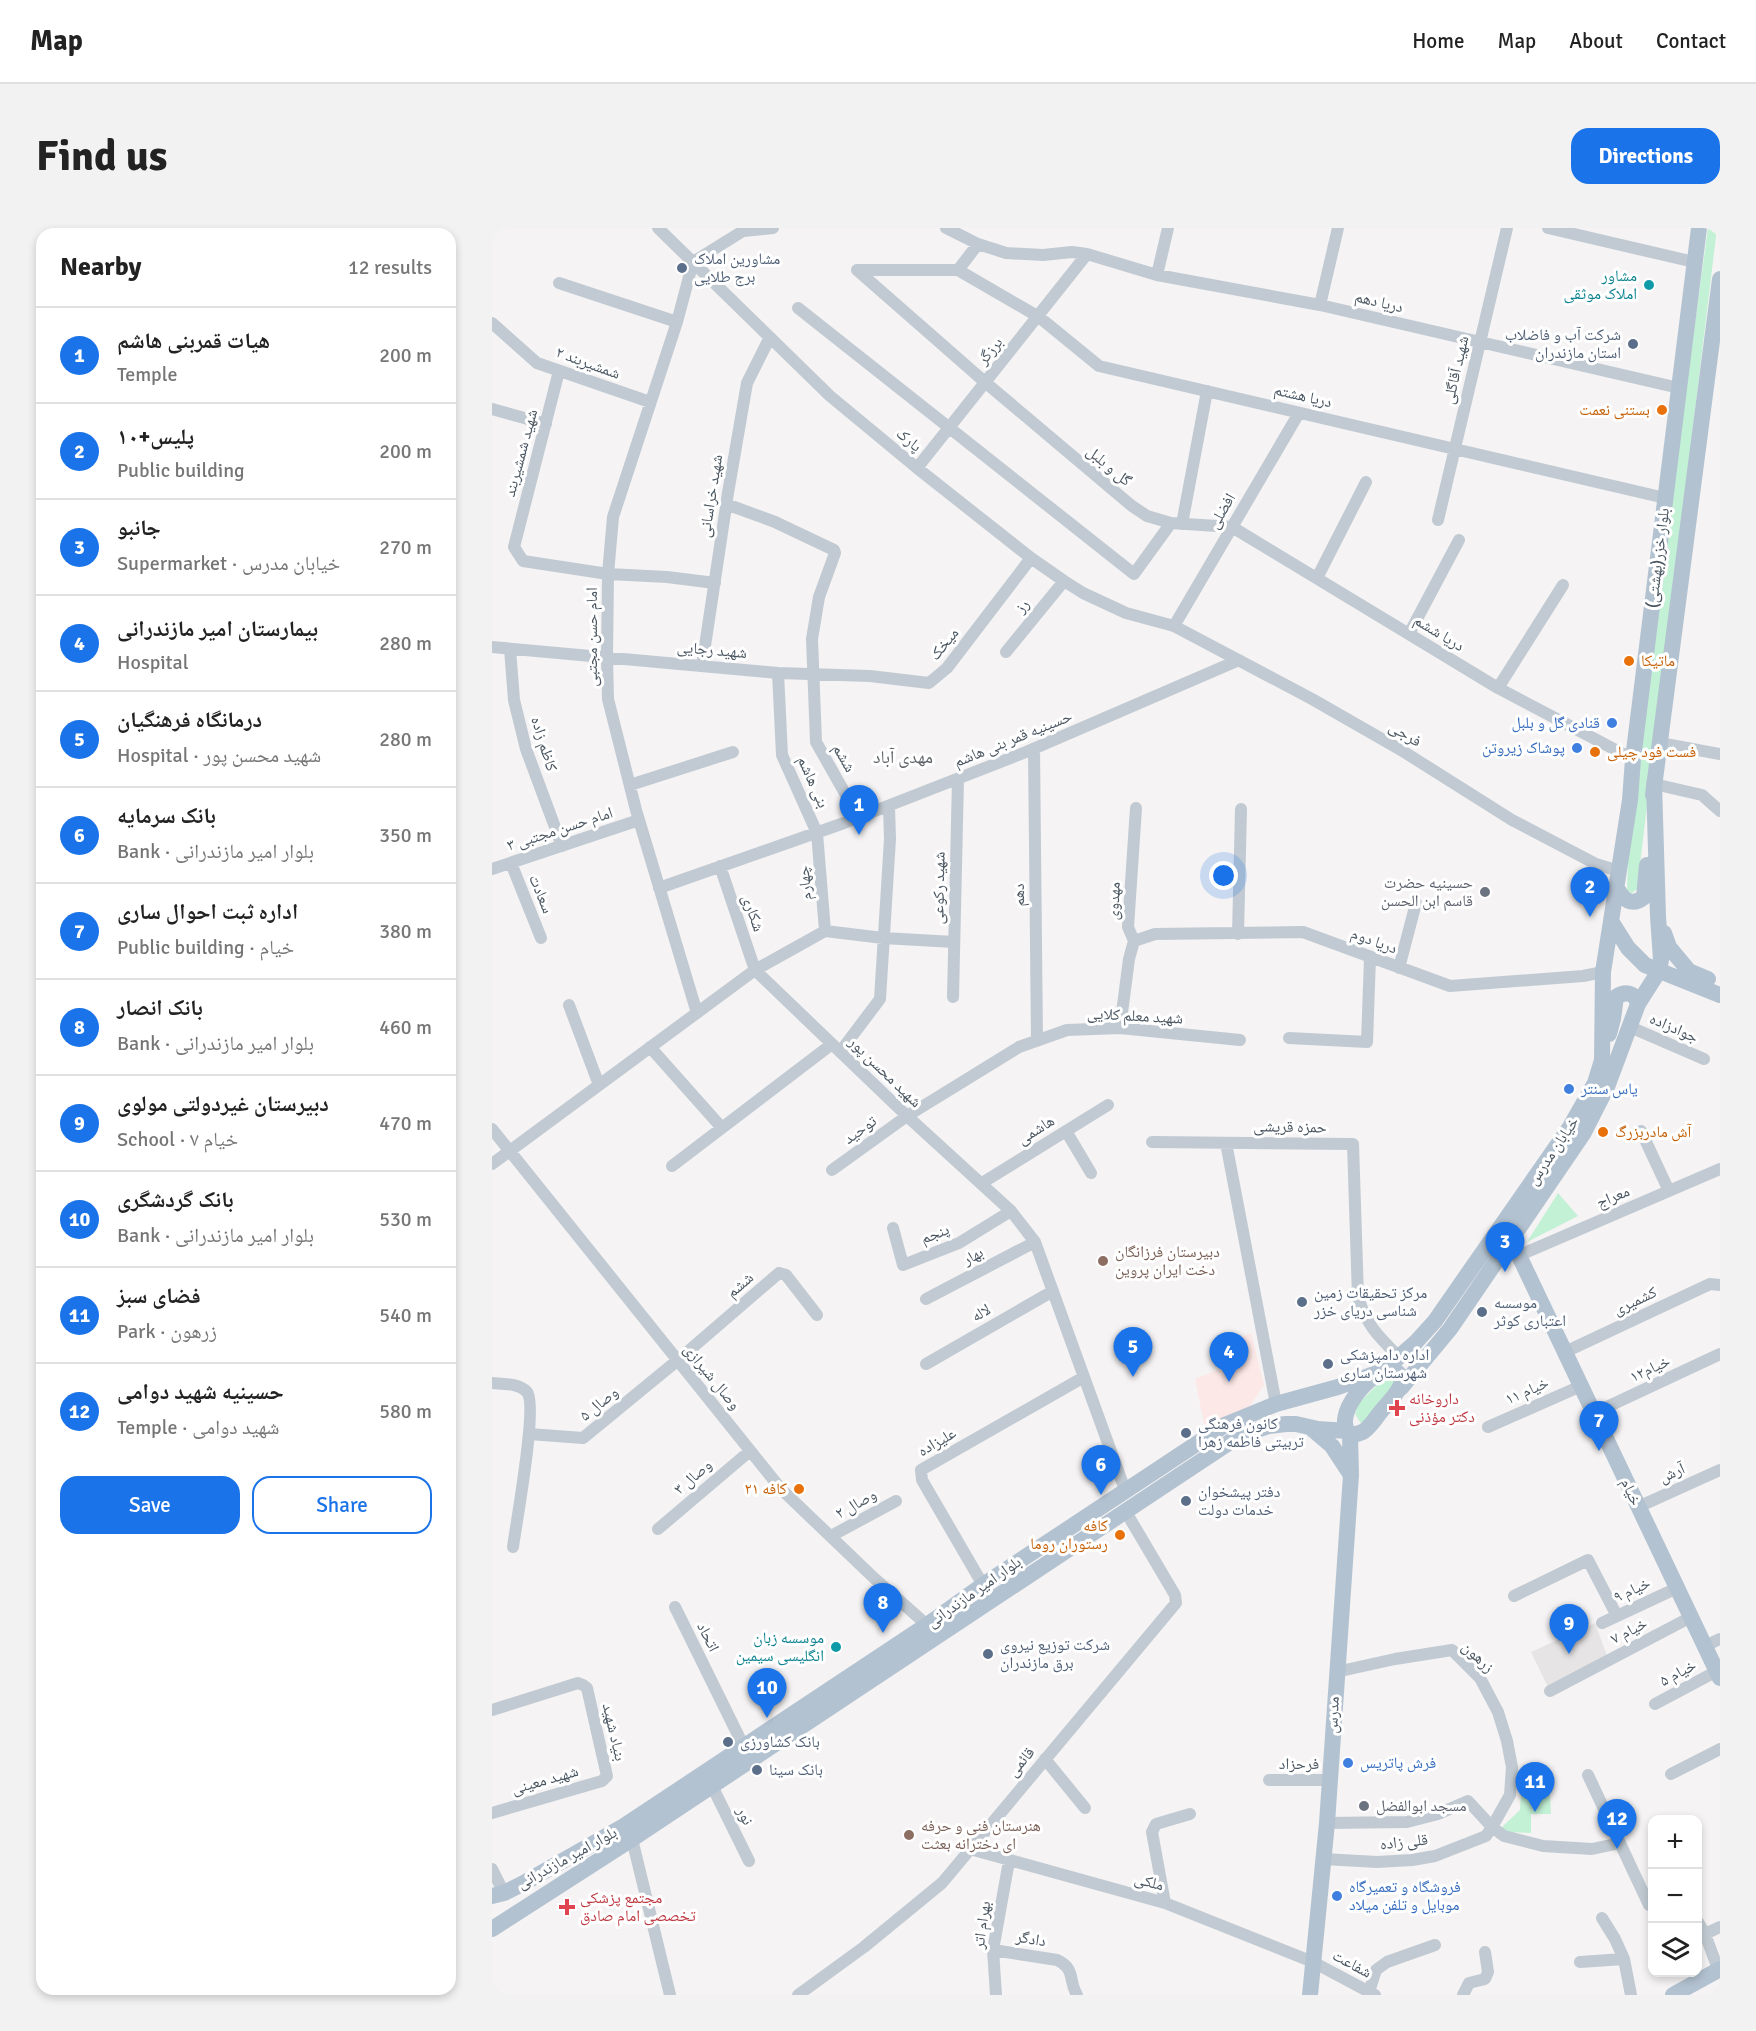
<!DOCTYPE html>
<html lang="en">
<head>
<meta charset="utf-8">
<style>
  body { margin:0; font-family:Signika,"Noto Naskh Arabic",sans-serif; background:#f2f2f2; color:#222 }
  .controls { position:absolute; right:18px; bottom:18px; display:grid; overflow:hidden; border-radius:12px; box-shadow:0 3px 9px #0003 }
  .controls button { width:54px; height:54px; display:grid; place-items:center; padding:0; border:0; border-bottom:2px solid #e0e0e0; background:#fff; color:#222; font:30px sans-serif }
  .you { position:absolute; left:732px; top:648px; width:21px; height:21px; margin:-15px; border:4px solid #fff; border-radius:50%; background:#1a73e8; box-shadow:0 0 0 9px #1a73e833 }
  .badge { display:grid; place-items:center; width:39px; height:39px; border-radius:50%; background:#1a73e8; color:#fff; font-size:20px; font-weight:700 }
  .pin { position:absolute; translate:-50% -50px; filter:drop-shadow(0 2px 3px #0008) }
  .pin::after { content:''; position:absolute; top:32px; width:21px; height:18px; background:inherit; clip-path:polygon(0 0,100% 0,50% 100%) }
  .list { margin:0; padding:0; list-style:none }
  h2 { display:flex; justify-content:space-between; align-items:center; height:78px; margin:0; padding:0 24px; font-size:26px }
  h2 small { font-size:20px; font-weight:400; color:#767676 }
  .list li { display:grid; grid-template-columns:39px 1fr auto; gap:18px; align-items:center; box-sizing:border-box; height:96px; padding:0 24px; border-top:2px solid #e0e0e0 }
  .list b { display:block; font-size:22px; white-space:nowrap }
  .list p { margin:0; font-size:20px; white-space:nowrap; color:#767676 }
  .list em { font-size:20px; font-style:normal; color:#767676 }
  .actions { display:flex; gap:12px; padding:18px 24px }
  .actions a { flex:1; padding:14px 0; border:2px solid #1a73e8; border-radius:18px; text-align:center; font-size:21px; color:#1a73e8 }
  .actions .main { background:#1a73e8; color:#fff }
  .icon { flex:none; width:33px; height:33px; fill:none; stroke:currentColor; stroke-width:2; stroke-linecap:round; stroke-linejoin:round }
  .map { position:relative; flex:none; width:1228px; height:1767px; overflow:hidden; border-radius:18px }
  header { display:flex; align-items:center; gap:36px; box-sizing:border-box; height:84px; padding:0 30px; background:#fff; border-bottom:2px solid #e0e0e0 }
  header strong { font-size:28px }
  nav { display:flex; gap:33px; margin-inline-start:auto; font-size:21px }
  .intro { display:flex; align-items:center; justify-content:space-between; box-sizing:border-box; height:144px; padding:0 36px }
  h1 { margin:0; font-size:42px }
  .button { padding:15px 27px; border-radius:18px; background:#1a73e8; color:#fff; font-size:21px; font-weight:700 }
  main { display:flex; gap:36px; padding:0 36px }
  aside { flex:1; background:#fff; border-radius:18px; box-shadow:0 3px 9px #0003 }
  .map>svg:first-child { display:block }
  .education { fill:#e6e4e5 }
  .medical { fill:#fce8e6 }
  .green { fill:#c3f1d5 }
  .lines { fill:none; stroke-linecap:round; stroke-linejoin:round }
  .minor { stroke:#c1cad2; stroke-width:12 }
  .major { stroke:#b3c2d1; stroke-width:16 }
  .service-dot { fill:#5c6f8a; stroke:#fff; stroke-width:2 }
  .culture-dot { fill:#0f9aa8; stroke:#fff; stroke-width:2 }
  .food-dot { fill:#e8710a; stroke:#fff; stroke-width:2 }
  .shop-dot { fill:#3f7fe0; stroke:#fff; stroke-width:2 }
  .worship-dot { fill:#6b7280; stroke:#fff; stroke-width:2 }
  .education-dot { fill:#8d6e63; stroke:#fff; stroke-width:2 }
  .health-dot { fill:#e0444e; stroke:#fff; stroke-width:2 }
  .labels { text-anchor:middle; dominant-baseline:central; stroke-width:6; stroke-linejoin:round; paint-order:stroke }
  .service-label { font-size:16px; fill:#4e5e75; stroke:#fff; text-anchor:start }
  .culture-label { font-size:16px; fill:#0d838f; stroke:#fff; text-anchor:end }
  .street-label { font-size:16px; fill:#4a5661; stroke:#fff }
  .food-label { font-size:16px; fill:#c56008; stroke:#fff; text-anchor:end }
  .shop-label { font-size:16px; fill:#366cbe; stroke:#fff; text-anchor:start }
  .worship-label { font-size:16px; fill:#5b616d; stroke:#fff; text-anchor:end }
  .education-label { font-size:16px; fill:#785e54; stroke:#fff; text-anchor:start }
  .health-label { font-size:16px; fill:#be3a42; stroke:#fff; text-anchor:start }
  .neighbourhood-label { font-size:18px; fill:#5f6368; stroke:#fff }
</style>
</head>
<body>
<header>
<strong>Map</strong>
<nav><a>Home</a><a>Map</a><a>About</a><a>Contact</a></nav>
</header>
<div class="intro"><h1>Find us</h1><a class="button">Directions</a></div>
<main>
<aside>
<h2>Nearby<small>12 results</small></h2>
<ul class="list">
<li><span class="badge">1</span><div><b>هیات قمربنی هاشم</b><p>Temple</p></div><em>200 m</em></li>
<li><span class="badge">2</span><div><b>پلیس+١٠</b><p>Public building</p></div><em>200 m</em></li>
<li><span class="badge">3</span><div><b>جانبو</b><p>Supermarket · خیابان مدرس</p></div><em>270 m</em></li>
<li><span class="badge">4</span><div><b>بیمارستان امیر مازندرانی</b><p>Hospital</p></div><em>280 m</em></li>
<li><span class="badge">5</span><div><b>درمانگاه فرهنگیان</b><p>Hospital · شهید محسن پور</p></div><em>280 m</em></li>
<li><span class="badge">6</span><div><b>بانک سرمایه</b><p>Bank · بلوار امیر مازندرانی</p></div><em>350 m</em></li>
<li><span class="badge">7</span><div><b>اداره ثبت احوال ساری</b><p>Public building · خیام</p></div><em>380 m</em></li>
<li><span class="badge">8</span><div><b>بانک انصار</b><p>Bank · بلوار امیر مازندرانی</p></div><em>460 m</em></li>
<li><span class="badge">9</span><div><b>دبیرستان غیردولتی مولوی</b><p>School · خیام ۷</p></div><em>470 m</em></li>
<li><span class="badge">10</span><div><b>بانک گردشگری</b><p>Bank · بلوار امیر مازندرانی</p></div><em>530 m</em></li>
<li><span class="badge">11</span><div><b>فضای سبز</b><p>Park · زرهون</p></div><em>540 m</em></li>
<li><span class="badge">12</span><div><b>حسینیه شهید دوامی</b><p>Temple · شهید دوامی</p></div><em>580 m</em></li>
</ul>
<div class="actions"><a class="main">Save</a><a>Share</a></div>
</aside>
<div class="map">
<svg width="1228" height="1767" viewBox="0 0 1228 1767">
  <rect width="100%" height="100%" fill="#f5f3f3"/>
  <!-- education -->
  <path class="education" d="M1103 1395 1115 1428 1056 1459 1039 1424Z"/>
  <!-- medical -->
  <path class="medical" d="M759 1105 772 1157 757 1179 714 1204 703 1151 731 1140 727 1119Z"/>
  <!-- green -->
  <path class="green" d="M1216 0H1225L1145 661 1140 665 1135 662 1138 572Z
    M1066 965 1086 988 1035 1014Z
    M895 1147 907 1150 872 1196 868 1194 863 1186 867 1175Z
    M1029 1565 1058 1566 1059 1586H1039V1605L1013 1604 1010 1599 1028 1582Z"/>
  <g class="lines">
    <!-- minor -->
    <path class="minor" d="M166 0 338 168 425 240 539 330 572 353 591 365 634 385 682 398 820 471 909 522 1020 592 1104 636 1127 643
      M454 0 486 16 514 25 551 27 580 24 595 26 665 47 828 77 1187 160
      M1056 0 1202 34
      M365 42 494 155 640 278 655 288 679 295 740 299 1006 460 1141 531
      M365 42H466
      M466 42 547 89 607 138 1173 270
      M466 42 486 16
      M665 47 676 0
      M67 55 185 94
      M828 77 846 0
      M306 80 642 346 679 295
      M0 95 45 135 158 174
      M67 143 22 319 31 333 116 346 175 349 223 355
      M0 181 54 196
      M425 240 595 26
      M234 276 283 294 342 322 343 325 327 369 320 411 324 514 367 590
      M946 292 1015 0
      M690 296 715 163
      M825 350 874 254
      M682 398 807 185
      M917 406 967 312
      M0 419 286 445 378 448 437 455 455 440 539 330
      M18 421 22 472 34 521 70 618
      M514 424 572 353
      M210 438 236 265 255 155 278 109
      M286 445 290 527 325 605 333 703
      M1006 460 1071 357
      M1168 515 1228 526
      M542 521 545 813
      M1162 556 1210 567 1228 583
      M138 557 241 524
      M19 635 49 710
      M228 638 263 742 333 703 391 710 462 714
      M0 641 147 592
      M167 660 352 595 534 524 747 432
      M746 706 749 581
      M642 713 663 706 811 704 958 758 1091 748 1111 744
      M907 740 924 675
      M461 769 466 551
      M77 777 107 857
      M205 785 144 582 116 471 115 430 116 346 121 289 185 94 201 34 251 3 281 0
      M1138 799 1212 831
      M628 800 637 731 642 713 636 699 644 580
      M797 810 875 814 878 730
      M158 819 230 900
      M348 824 388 771 398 611 397 578
      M0 901 289 1261 382 1350 435 1397
      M574 903 599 945
      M1149 903 1177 963
      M660 914 861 916 866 1069C875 1098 886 1108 907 1129
      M734 915 784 1176
      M0 936 263 742 415 888 519 983 543 1014 633 1262
      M180 938 340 816
      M340 942 415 888 527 819 575 802 628 800 748 812
      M490 955 616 877
      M401 1000 411 1037 467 1015 519 983
      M1028 1027 1228 941
      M434 1071 543 1014
      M1073 1124 1218 1056 1228 1057
      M434 1136 561 1063
      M0 1155C11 1156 27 1155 35 1164 46 1177 24 1296 21 1319
      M1102 1185 1228 1126
      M996 1199 1089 1158
      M37 1206 91 1210 186 1132 287 1045 294 1047 325 1087
      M1146 1279 1228 1242
      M166 1301 258 1223
      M339 1308 404 1273
      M491 1357 430 1252 429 1242 592 1149
      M1022 1368 1096 1332 1125 1388
      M183 1379 252 1519
      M1110 1395 1185 1360
      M1213 1418 1228 1411
      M1058 1463 1199 1389
      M1163 1476 1225 1443
      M0 1482 86 1455 91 1457 95 1460 115 1548 110 1553 0 1585
      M553 1531 593 1580
      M1179 1546 1228 1521
      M1096 1547 1157 1677H1160
      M777 1552H838
      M220 1558 257 1633
      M835 1595 915 1594 946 1586 976 1573 1000 1599 1012 1608 1051 1618 1100 1621 1128 1615
      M140 1611 178 1767
      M478 1621 673 1675 821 1734 883 1767
      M831 1631 885 1634 920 1632 943 1628 994 1608 1000 1599 1018 1567 1020 1539 1015 1513 1006 1484 988 1450 960 1422 903 1431 844 1444
      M0 1641 12 1665
      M673 1675 660 1604 664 1596 698 1586
      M1206 1694 1213 1706 1226 1741
      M1213 1706 1228 1699
      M501 1722 565 1732C584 1741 576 1752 585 1767
      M1132 1731 1139 1767
      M1088 1734 1132 1731 1123 1711 1110 1690
      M877 1764 884 1742 895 1734 943 1717
      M306 1767 372 1719 450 1655 684 1375 683 1367 634 1284
      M504 1767 501 1722 517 1633
      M971 1767 977 1755 993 1751 996 1744 993 1724"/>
    <!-- major -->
    <path class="major" d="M1161 567 1228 51
      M1125 660C1131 672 1140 679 1152 669L1155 637
      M1119 693 1136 720 1153 737 1228 767
      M1172 705 1177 719 1197 743 1216 751
      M1117 806 1121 791 1124 769C1133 763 1143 764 1146 776
      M1020 1013 1228 1450
      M899 1141C923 1150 900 1170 891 1181 884 1189 880 1197 872 1203 868 1206 864 1206 858 1207 839 1188 878 1143 899 1141Z
      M892 1142 924 1114 943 1093 1078 899 1103 855 1110 832 1111 744 1138 572 1141 531 1207 0
      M909 1160 958 1101 1091 906 1115 859 1146 776 1167 743 1169 732 1166 688 1162 556
      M820 1201 840 1218 859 1247
      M0 1668 12 1665 30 1656 132 1598 435 1397 491 1357 733 1197 784 1176 846 1159 885 1145
      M0 1701 140 1611 747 1208 777 1198 794 1196H804L826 1201 855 1203
      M818 1767 835 1595 859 1247 858 1207
      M1181 1767 1228 1741"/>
  </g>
  <!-- markers -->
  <g class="service-dot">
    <circle cx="190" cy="40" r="6"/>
    <circle cx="1141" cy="116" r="6"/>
    <circle cx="810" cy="1074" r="6"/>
    <circle cx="990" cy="1084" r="6"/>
    <circle cx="836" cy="1136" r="6"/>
    <circle cx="694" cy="1205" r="6"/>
    <circle cx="694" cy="1273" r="6"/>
    <circle cx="496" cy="1426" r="6"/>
    <circle cx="236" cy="1514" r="6"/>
    <circle cx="265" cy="1542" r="6"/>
  </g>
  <g class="culture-dot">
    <circle cx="1157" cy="57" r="6"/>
    <circle cx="344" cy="1419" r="6"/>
  </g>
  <g class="food-dot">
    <circle cx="1170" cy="182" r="6"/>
    <circle cx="1137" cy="433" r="6"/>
    <circle cx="1103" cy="524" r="6"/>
    <circle cx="1111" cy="904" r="6"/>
    <circle cx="307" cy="1261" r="6"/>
    <circle cx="628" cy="1307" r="6"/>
  </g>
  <g class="shop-dot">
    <circle cx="1120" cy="495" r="6"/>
    <circle cx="1085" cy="520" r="6"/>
    <circle cx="1077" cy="861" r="6"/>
    <circle cx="856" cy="1535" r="6"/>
    <circle cx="845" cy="1668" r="6"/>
  </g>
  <g class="worship-dot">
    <circle cx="993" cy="664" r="6"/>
    <circle cx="872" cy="1578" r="6"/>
  </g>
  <g class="education-dot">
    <circle cx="611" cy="1033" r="6"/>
    <circle cx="417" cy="1607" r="6"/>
  </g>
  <g class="health-dot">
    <path d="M902 1171h6v6h6v6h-6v6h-6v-6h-6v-6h6z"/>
    <path d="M72 1670h6v6h6v6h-6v6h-6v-6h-6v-6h6z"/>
  </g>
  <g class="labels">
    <!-- service labels -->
    <g class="service-label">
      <text x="202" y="31">مشاورین املاک<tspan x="202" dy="18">برج طلایی</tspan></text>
      <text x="1129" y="107" text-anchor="end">شرکت آب و فاضلاب<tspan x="1129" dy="18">استان مازندران</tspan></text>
      <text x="822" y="1065">مرکز تحقیقات زمین<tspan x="822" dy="18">شناسی دریای خزر</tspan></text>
      <text x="1002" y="1075">موسسه<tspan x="1002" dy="18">اعتباری کوثر</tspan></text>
      <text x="848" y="1127">اداره دامپزشکی<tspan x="848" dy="18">شهرستان ساری</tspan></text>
      <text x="706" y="1196">کانون فرهنگی<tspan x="706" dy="18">تربیتی فاطمه زهرا</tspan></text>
      <text x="706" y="1264">دفتر پیشخوان<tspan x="706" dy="18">خدمات دولت</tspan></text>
      <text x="508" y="1417">شرکت توزیع نیروی<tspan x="508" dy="18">برق مازندران</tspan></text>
      <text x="248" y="1514">بانک کشاورزی</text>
      <text x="277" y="1542">بانک سینا</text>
    </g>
    <!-- culture labels -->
    <g class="culture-label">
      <text x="1145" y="48">مشاور<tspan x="1145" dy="18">املاک موثقی</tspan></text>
      <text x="332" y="1410">موسسه زبان<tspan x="332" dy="18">انگلیسی سیمین</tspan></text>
    </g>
    <!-- street labels -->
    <g class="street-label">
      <text transform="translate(887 74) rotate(13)">دریا دهم</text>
      <text transform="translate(498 123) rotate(-51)">برزگر</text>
      <text transform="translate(96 135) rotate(20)">شمشیربند ۲</text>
      <text transform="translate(964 142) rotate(-77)">شهید آقاگلی</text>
      <text transform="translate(811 168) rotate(13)">دریا هشتم</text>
      <text transform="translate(417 212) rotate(40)">پارک</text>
      <text transform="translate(29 225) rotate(-75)">شهید شمشیربند</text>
      <text transform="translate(617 238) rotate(40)">گل و بلبل</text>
      <text transform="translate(219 268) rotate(-81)">شهید خراسانی</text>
      <text transform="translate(730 283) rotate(-60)">افضلی</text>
      <text transform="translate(1166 330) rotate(-83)">بلوار خزر(بهشتی)</text>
      <text transform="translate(530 378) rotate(-51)">رز</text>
      <text transform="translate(947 405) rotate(31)">دریا ششم</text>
      <text transform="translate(100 409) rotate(-90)">امام حسن مجتبی</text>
      <text transform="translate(452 416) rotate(-51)">میخک</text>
      <text transform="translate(220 422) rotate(5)">شهید رجایی</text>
      <text transform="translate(913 506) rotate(31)">فرجی</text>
      <text transform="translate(521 511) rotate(-22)">حسینیه قمر بنی هاشم</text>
      <text transform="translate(52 516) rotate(73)">کاظم زاده</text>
      <text transform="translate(352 530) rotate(60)">ششم</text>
      <text transform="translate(321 554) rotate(66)">بنی هاشم</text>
      <text transform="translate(68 601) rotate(-18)">امام حسن مجتبی ۳</text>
      <text transform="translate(313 655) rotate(-95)">چهارم</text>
      <text transform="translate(447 660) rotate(-89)">شهید رکوعی</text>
      <text transform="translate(49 666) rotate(68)">سعادت</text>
      <text transform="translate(527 667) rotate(-91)">دهم</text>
      <text transform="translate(622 673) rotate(-87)">مهدوی</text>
      <text transform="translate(261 685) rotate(71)">شکاری</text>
      <text transform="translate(882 713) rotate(20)">دریا دوم</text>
      <text transform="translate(643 788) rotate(3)">شهید معلم کلایی</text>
      <text transform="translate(1182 800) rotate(24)">جوادزاده</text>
      <text transform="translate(393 844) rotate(44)">شهید محسن پور</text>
      <text transform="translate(798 899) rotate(1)">حمزه قریشی</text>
      <text transform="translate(368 902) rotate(-36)">توحید</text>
      <text transform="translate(544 902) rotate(-32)">هاشمی</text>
      <text transform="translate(1061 923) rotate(-56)">خیابان مدرس</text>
      <text transform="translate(1121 969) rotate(-23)">معراج</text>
      <text transform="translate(443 1006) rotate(-22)">پنجم</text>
      <text transform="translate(481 1028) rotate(-28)">بهار</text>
      <text transform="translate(248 1057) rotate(-41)">ششم</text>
      <text transform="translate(1143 1073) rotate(-25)">کشمیری</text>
      <text transform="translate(489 1085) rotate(-30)">لاله</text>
      <text transform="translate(1158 1141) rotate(-25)">خیام۱۲</text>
      <text transform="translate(220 1149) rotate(51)">وصال شیرازی</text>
      <text transform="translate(1035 1163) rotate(-24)">خیام ۱۱</text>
      <text transform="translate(107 1176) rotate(-39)">وصال ۵</text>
      <text transform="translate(445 1214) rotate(-30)">علیزاده</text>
      <text transform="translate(1180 1245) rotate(-24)">آرش</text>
      <text transform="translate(201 1249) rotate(-41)">وصال ۳</text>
      <text transform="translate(1139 1264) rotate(65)">خیام</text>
      <text transform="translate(364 1276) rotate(-29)">وصال ۲</text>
      <text transform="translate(1140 1362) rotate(-25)">خیام ۹</text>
      <text transform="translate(482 1364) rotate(-35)">بلوار امیر مازندرانی</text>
      <text transform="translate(1137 1403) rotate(-27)">خیام ۷</text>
      <text transform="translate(216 1409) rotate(64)">اتحاد</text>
      <text transform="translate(986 1429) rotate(44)">زرهون</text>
      <text transform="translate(1186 1445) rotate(-28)">خیام ۵</text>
      <text transform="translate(841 1487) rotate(-87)">مدرس</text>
      <text transform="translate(122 1504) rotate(77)">بنیاد شهید</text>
      <text transform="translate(529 1534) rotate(-50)">قائمی</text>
      <text x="807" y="1536">فرحزاد</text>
      <text transform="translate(53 1552) rotate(-16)">شهید معینی</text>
      <text transform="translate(253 1588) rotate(64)">نور</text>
      <text transform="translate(912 1614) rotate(-6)">قلی زاده</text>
      <text transform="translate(75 1630) rotate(-29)">بلوار امیر مازندرانی</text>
      <text transform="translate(657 1654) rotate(15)">ملکی</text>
      <text transform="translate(490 1697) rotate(-82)">بهرام اتر</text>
      <text transform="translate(539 1711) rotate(9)">دادگر</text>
      <text transform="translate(860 1736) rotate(28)">شفاعت</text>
    </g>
    <!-- food labels -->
    <g class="food-label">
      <text x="1158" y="182">بستنی نعمت</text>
      <text x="1149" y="433" text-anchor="start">ماتیکا</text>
      <text x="1115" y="524" text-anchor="start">فست فود چیلی</text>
      <text x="1123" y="904" text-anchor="start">آش مادربزرگ</text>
      <text x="295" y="1261">کافه ۲۱</text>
      <text x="616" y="1298">کافه<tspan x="616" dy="18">رستوران روما</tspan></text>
    </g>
    <!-- shop labels -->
    <g class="shop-label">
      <text x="1108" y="495" text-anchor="end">قنادی گل و بلبل</text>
      <text x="1073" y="520" text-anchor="end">پوشاک زیروتن</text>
      <text x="1089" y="861">یاس سنتر</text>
      <text x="868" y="1535">فرش پاتریس</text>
      <text x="857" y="1659">فروشگاه و تعمیرگاه<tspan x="857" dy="18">موبایل و تلفن میلاد</tspan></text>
    </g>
    <!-- worship labels -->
    <g class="worship-label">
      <text x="981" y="655">حسینیه حضرت<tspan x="981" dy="18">قاسم ابن الحسن</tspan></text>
      <text x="884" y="1578" text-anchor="start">مسجد ابوالفضل</text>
    </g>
    <!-- education labels -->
    <g class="education-label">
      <text x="623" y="1024">دبیرستان فرزانگان<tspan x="623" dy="18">دخت ایران پروین</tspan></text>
      <text x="429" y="1598">هنرستان فنی و حرفه<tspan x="429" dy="18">ای دخترانه بعثت</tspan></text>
    </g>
    <!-- health labels -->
    <g class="health-label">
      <text x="917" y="1171">داروخانه<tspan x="917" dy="18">دکتر مؤذنی</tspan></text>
      <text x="88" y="1670">مجتمع پزشکی<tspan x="88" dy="18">تخصصی امام صادق</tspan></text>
    </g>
    <!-- neighbourhood labels -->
    <g class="neighbourhood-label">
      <text x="411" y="529">مهدی آباد</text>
    </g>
  </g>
</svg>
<div class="controls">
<button>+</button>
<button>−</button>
<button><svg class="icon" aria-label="layers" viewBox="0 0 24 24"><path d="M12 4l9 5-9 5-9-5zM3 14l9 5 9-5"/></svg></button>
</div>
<div class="you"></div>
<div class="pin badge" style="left:367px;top:607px">1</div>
<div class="pin badge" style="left:1098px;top:689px">2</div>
<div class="pin badge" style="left:1013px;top:1044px">3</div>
<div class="pin badge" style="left:737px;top:1154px">4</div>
<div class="pin badge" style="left:641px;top:1149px">5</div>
<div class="pin badge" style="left:609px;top:1267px">6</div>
<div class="pin badge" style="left:1107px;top:1223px">7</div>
<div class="pin badge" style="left:391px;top:1405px">8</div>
<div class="pin badge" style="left:1077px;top:1426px">9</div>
<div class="pin badge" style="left:275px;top:1490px">10</div>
<div class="pin badge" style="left:1043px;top:1584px">11</div>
<div class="pin badge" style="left:1125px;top:1621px">12</div>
</div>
</main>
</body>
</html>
